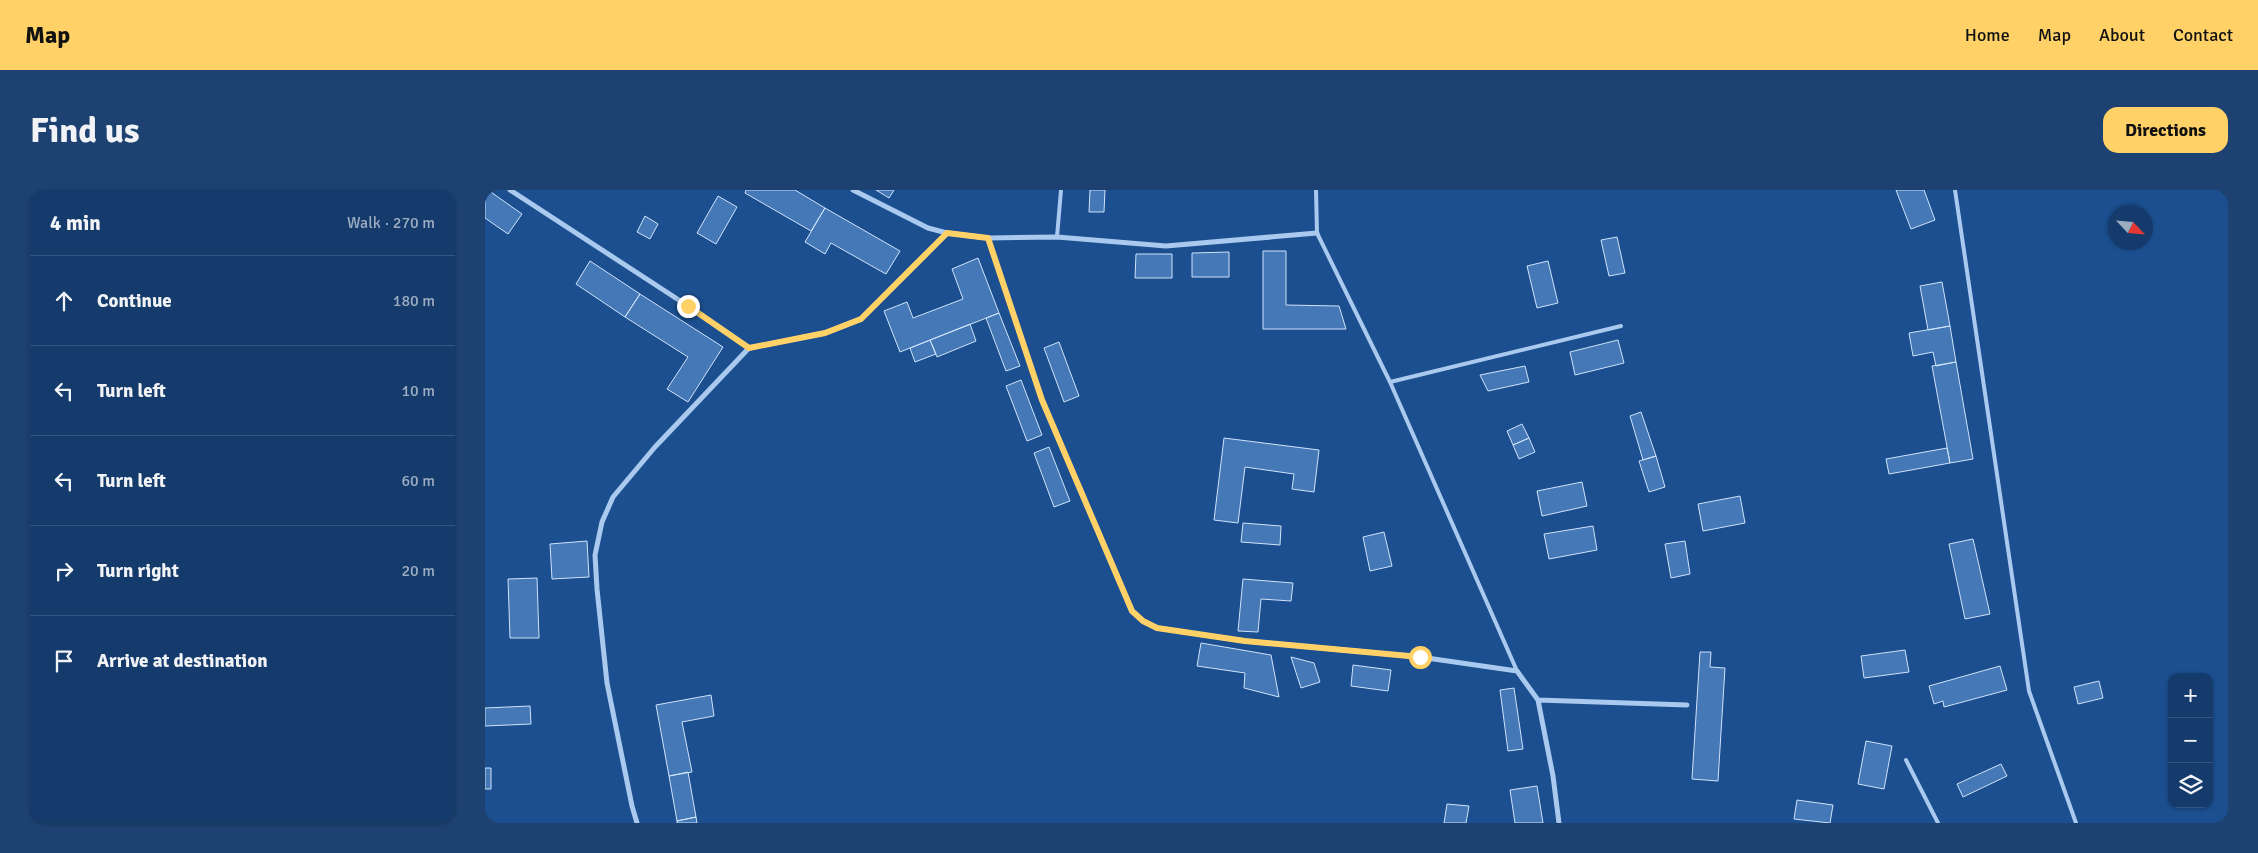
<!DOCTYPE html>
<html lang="en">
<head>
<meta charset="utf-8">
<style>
  body { margin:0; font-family:Signika,sans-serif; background:#1d4271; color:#f1f3f6 }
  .controls { position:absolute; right:15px; bottom:15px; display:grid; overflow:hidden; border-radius:10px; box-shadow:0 1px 4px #0004 }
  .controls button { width:45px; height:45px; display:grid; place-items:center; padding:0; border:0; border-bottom:1px solid #33557e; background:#143b6b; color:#f1f3f6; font:25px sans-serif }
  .compass { position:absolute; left:1623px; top:15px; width:45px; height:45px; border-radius:50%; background:#143b6b; box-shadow:0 1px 4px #0004; rotate:116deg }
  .stop { position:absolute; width:15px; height:15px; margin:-11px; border:4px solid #ffd166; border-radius:50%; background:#fff }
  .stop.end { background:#ffd166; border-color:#fff; box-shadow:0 1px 5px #0008 }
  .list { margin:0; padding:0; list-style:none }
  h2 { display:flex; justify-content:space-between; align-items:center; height:65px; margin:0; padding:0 20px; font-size:21px }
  h2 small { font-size:16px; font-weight:400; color:#9dadc1 }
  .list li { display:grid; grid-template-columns:32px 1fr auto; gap:15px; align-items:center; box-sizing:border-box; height:90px; padding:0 20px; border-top:1px solid #33557e }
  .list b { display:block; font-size:19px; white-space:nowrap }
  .list em { font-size:16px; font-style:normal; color:#9dadc1 }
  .icon { flex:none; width:28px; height:28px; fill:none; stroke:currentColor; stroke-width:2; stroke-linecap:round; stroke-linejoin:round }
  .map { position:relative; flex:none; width:1743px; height:633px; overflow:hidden; border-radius:15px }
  header { display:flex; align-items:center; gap:30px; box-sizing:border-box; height:70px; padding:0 25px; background:#ffd166; color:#111 }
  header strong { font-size:24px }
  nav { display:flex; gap:28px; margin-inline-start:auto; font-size:18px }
  .intro { display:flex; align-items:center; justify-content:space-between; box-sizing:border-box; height:120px; padding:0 30px }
  h1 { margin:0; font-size:35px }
  .button { padding:12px 22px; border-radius:15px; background:#ffd166; color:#111; font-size:18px; font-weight:700 }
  main { display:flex; gap:30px; padding:0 30px }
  aside { flex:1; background:#143b6b; border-radius:15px; box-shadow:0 1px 4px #0004 }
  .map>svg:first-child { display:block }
  .building { fill:#4478b7; stroke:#cfe3fa }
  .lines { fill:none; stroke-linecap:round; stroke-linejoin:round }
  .service { stroke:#a9c9ee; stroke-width:4 }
  .minor { stroke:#a9c9ee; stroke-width:5 }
  .route { stroke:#ffd166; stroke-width:6 }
</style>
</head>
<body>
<header>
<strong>Map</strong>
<nav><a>Home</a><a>Map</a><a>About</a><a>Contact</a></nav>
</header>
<div class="intro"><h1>Find us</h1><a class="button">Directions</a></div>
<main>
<aside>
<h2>4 min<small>Walk · 270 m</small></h2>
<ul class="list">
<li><svg class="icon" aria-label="ahead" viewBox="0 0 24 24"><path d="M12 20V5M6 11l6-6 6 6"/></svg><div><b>Continue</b></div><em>180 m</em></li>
<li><svg class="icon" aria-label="left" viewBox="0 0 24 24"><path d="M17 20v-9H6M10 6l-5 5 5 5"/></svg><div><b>Turn left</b></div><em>10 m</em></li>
<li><svg class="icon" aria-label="left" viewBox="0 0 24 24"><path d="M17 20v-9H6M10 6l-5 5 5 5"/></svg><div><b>Turn left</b></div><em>60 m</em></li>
<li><svg class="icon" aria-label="right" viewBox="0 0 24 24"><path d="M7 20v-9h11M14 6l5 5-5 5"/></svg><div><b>Turn right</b></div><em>20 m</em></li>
<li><svg class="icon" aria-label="arrive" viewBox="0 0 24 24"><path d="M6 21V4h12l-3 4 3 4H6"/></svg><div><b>Arrive at destination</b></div></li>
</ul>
</aside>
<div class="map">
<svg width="1743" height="633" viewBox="0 0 1743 633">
  <rect width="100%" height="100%" fill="#1b4f8f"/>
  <!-- building -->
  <path class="building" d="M0 0H3L37 24 23 44 0 28Z
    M261 0H310L340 18 326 41 260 3Z
    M391 0H409L404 8Z
    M605 0H620L619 22H604Z
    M1411 0H1439L1450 30 1426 39Z
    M233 6 252 17 231 54 212 43Z
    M340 18 415 61 401 84 346 53 340 64 320 52Z
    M160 26 173 34 165 49 152 42Z
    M1132 47 1140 83 1124 86 1116 50Z
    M778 61H801V115L854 116 861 139H778Z
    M744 62V87H707V63Z
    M651 64H687V88H650Z
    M493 68 514 123 415 162 399 121 422 112 428 128 478 109 467 79Z
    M105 71 155 104 140 127 91 94Z
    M1063 71 1073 113 1052 118 1042 76Z
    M1457 92 1465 136 1443 140 1435 96Z
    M155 104 238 157 203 212 182 199 203 167 140 127Z
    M514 123 535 176 521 181 501 128Z
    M485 134 491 151 452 167 445 150Z
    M1465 136 1471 172 1451 176 1448 162 1428 166 1424 143Z
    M445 150 451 164 430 172 425 158Z
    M1133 150 1139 173 1090 185 1085 162Z
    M574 152 594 206 579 212 559 158Z
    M1471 172 1488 269 1465 273 1447 176Z
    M1040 176 1044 192 1003 201 995 185Z
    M536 190 557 245 542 251 521 196Z
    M1156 222 1171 266 1158 270 1145 226Z
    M1037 234 1044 248 1028 255 1022 241Z
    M739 248 834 260 829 302 807 299 809 284 760 277 753 333 729 330Z
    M1044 248 1050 262 1034 269 1028 255Z
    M564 257 585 311 569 317 549 263Z
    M1462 258 1465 273 1404 284 1401 269Z
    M1171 266 1180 297 1164 302 1154 271Z
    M1097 292 1102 316 1057 326 1052 301Z
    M1255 306 1260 333 1218 341 1213 314Z
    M758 333 796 336 795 355 756 352Z
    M1108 336 1112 360 1064 369 1059 344Z
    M899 342 907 376 885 381 878 347Z
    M1488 349 1505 424 1480 429 1464 354Z
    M102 351 104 387 67 389 65 354Z
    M1200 351 1205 384 1186 388 1180 354Z
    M52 388 54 448H25L23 389Z
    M758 389 808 393 806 411 776 409 773 442 753 441Z
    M716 453 786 465 794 507 759 498 760 483 712 476Z
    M1420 460 1424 482 1379 488 1376 466Z
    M1215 462H1226L1225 477 1240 478 1233 591 1207 589Z
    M806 467 829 473 835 492 816 498Z
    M868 475 906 480 903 501 866 496Z
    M1515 476 1522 500 1459 517 1458 511 1449 514 1444 496Z
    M1614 491 1618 508 1593 514 1589 497Z
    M1029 498 1038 559 1023 561 1015 500Z
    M226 505 229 526 197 532 207 582 184 586 171 515Z
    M45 516 46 534 0 536V518Z
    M1381 551 1407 556 1399 599 1373 594Z
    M1516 574 1522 586 1478 607 1472 594Z
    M0 578H6V599H0Z
    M203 582 211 627 192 631 184 586Z
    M1052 596 1058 633H1030L1025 600Z
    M1312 610 1348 615 1345 633 1309 629Z
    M962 614 984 616 981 633H959Z
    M211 627 212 633H192V631Z"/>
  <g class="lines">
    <!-- service -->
    <path class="service" d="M831 0 832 43 905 192 1032 481
      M1470 0 1544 501 1591 633
      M572 47 576 0
      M905 192 1136 136
      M1421 570 1453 633"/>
    <!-- minor -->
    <path class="minor" d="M25 0 203 116 264 158 340 143 376 129 462 43
      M368 0 443 38 462 43 503 48 572 47 681 56 832 43
      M503 48 557 210 647 421 658 431 672 438 760 451 935 467 1032 481 1053 510 1068 586 1074 633
      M1053 510 1202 515
      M152 633 147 616 122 493 112 399 110 365 117 332 128 307 170 257 264 158"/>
  </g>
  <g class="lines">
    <!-- route -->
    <path class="route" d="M203 116 264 158 340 143 376 129 462 43 503 48 557 210 647 421 658 431 672 438 760 451 935 467"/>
  </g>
</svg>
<div class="controls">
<button>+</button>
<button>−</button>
<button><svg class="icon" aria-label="layers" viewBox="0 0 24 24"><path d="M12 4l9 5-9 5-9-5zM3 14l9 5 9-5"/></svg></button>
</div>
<svg class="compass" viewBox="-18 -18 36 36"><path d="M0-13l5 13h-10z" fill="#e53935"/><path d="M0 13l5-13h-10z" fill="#9dadc1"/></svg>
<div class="stop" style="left:935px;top:467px"></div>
<div class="stop end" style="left:203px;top:116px"></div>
</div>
</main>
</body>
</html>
